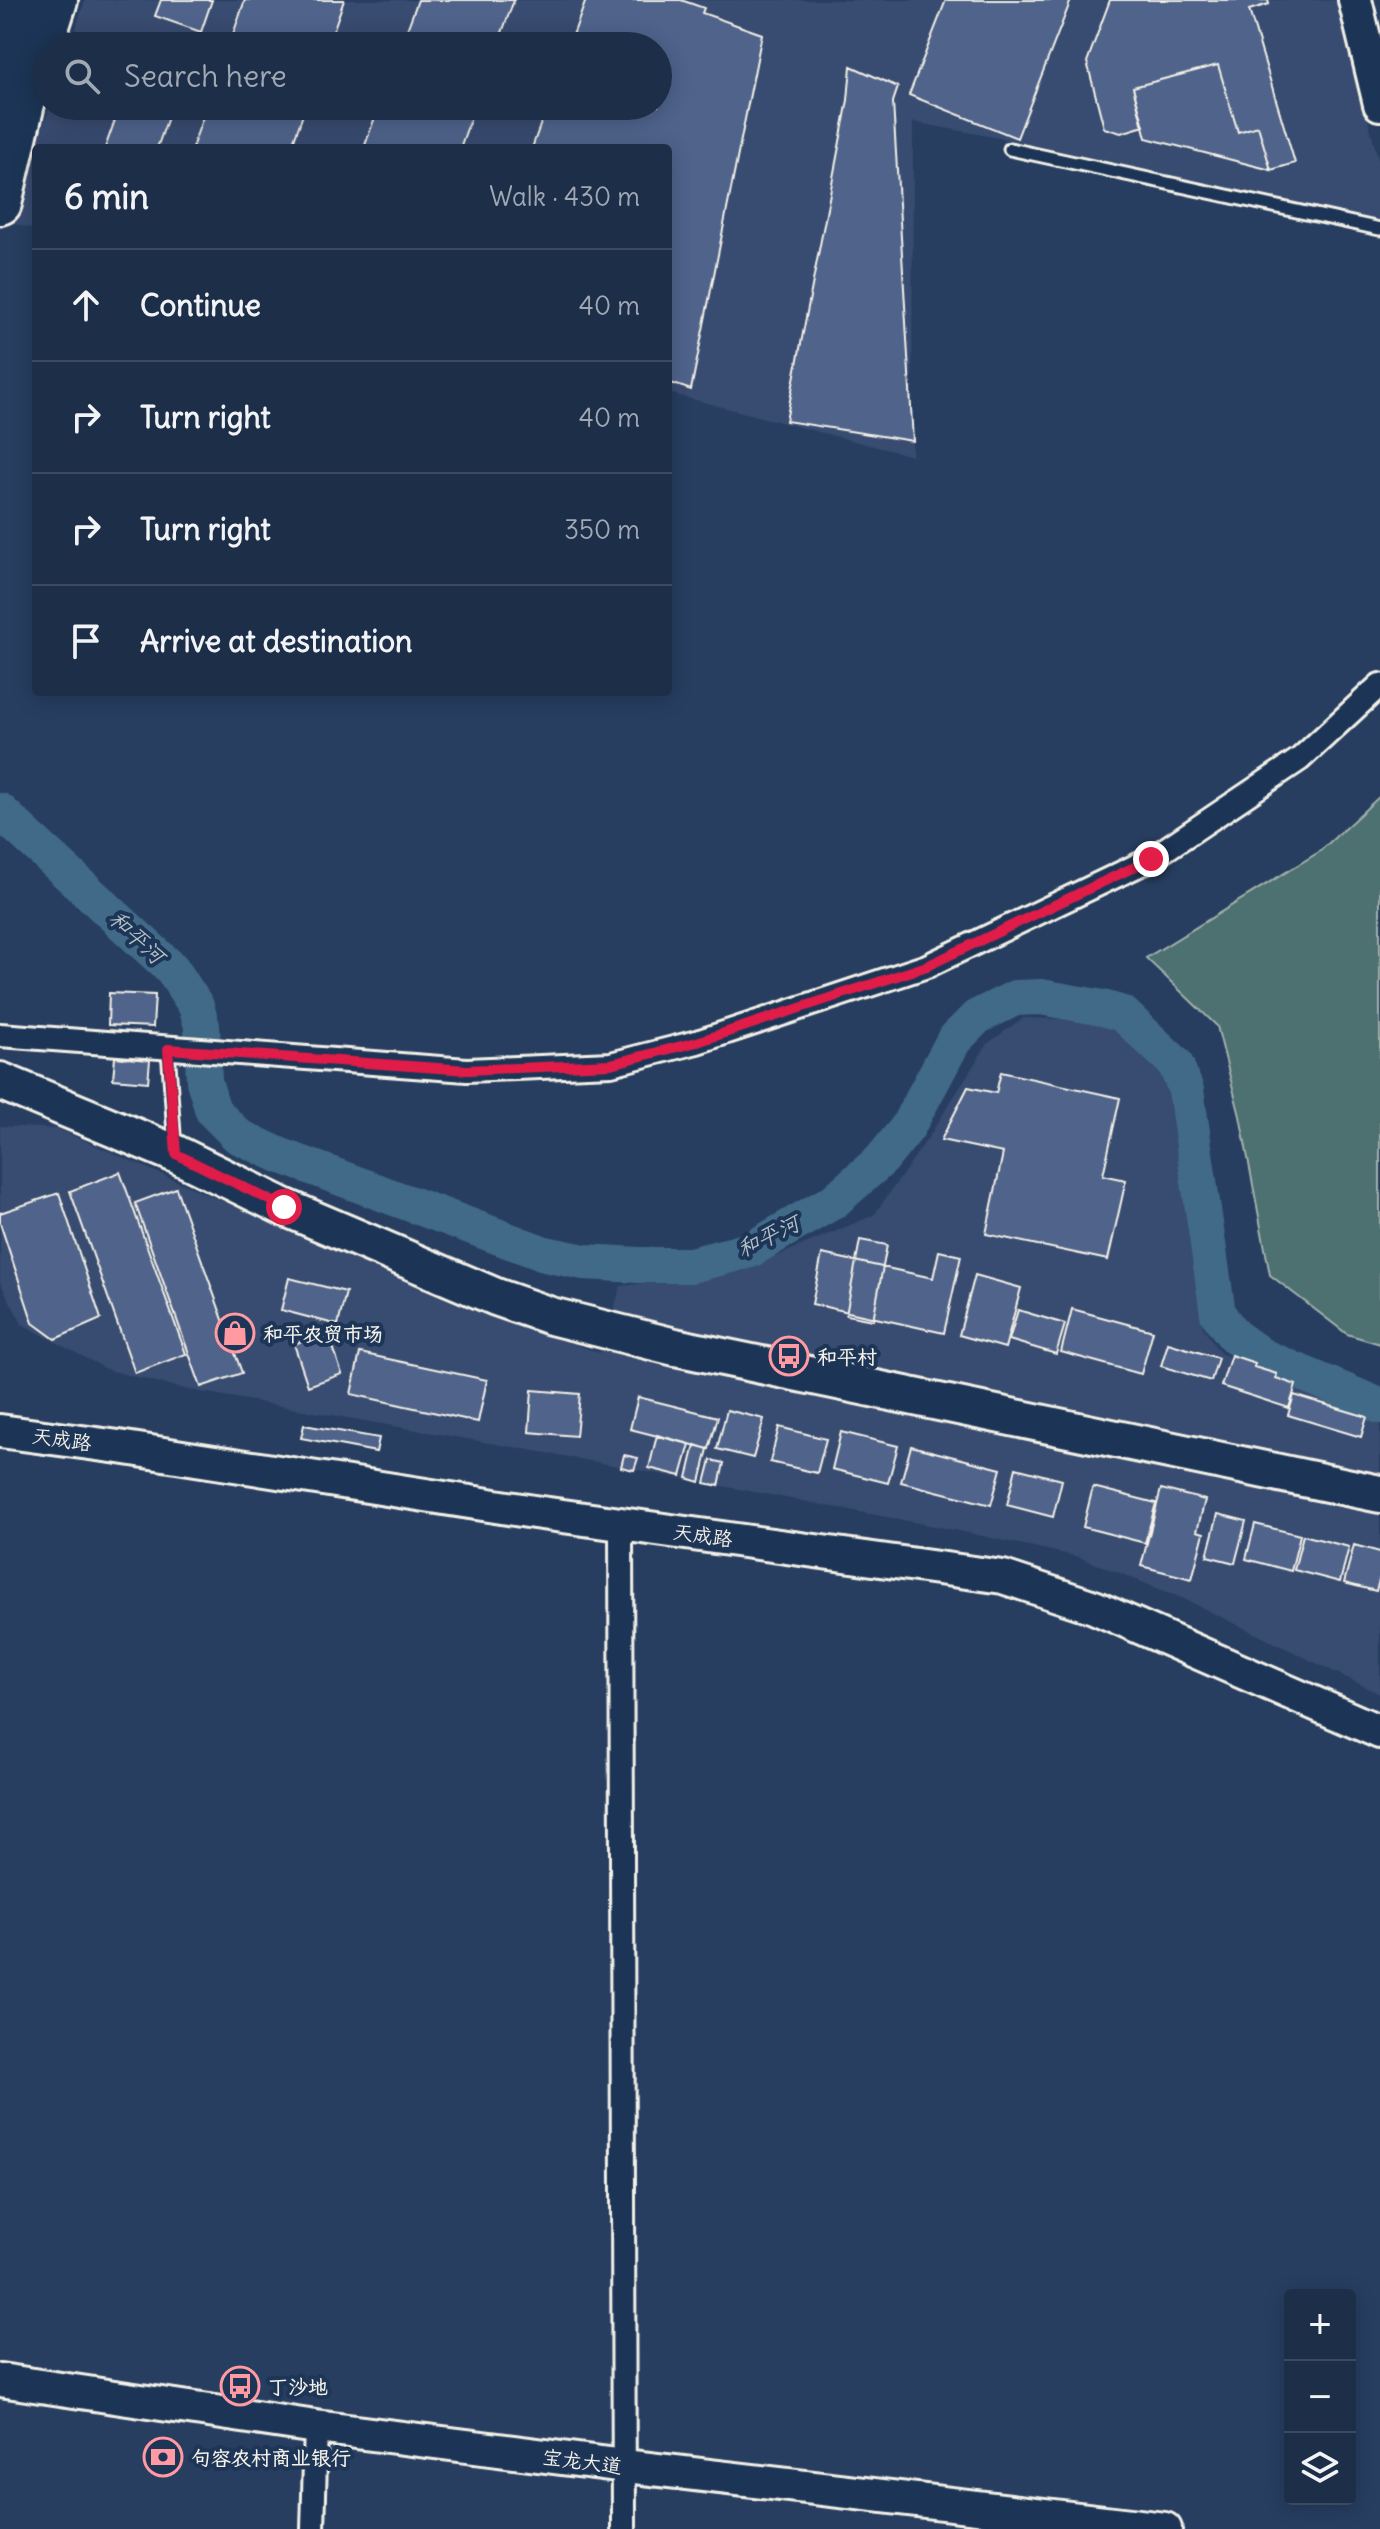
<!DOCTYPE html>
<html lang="en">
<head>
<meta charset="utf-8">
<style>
  body { margin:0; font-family:Delius,"LXGW WenKai TC",sans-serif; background:#253650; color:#f1f3f6 }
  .controls { position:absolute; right:24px; bottom:24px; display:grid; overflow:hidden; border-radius:8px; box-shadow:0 4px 20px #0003 }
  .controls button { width:72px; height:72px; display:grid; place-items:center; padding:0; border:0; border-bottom:2px solid #3b4a61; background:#1d2e49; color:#f1f3f6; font:40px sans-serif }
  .stop { position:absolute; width:24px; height:24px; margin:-18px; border:6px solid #e11d48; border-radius:50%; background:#fff }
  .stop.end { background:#e11d48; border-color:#fff; box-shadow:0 2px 8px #0008 }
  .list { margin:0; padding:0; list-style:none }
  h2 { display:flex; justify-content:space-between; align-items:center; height:104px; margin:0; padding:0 32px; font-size:34px }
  h2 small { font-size:26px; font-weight:400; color:#a0a8b4 }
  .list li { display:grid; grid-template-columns:52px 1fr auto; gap:24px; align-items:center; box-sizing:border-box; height:112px; padding:0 32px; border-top:2px solid #3b4a61 }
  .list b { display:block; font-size:30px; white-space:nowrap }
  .list em { font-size:26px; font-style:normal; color:#a0a8b4 }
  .icon { flex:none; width:44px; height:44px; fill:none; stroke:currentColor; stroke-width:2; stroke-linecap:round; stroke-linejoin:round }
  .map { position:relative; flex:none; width:1380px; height:2529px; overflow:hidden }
  .search { position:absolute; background:#1d2e49; box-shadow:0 4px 20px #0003; left:32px; top:32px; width:640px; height:88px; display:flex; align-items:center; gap:20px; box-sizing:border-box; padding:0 28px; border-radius:44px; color:#a0a8b4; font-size:30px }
  .panel { position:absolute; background:#1d2e49; box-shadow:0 4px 20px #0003; left:32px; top:144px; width:640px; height:552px; border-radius:8px }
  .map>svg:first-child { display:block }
  .built { fill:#374c70 }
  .green { fill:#4e6f70; stroke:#a1b0ac; stroke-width:2 }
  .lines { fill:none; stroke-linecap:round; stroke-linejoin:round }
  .river { stroke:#416a88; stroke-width:36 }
  .building { fill:#4f648b; stroke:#f4f1e8; stroke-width:2 }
  .lane-casing { stroke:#f4f1e8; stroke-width:17 }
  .street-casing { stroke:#f4f1e8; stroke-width:28 }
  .secondary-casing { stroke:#f4f1e8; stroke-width:38 }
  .primary-casing { stroke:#f4f1e8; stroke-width:42 }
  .highway-casing { stroke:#f4f1e8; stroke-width:48 }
  .lane { stroke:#1d3557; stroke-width:11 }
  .street { stroke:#1d3557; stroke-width:22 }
  .secondary { stroke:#1d3557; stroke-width:32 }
  .primary { stroke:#1d3557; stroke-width:36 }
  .highway { stroke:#1d3557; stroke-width:42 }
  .route { stroke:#e11d48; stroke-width:10 }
  .labels { text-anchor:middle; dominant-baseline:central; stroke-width:8; stroke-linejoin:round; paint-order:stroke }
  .poi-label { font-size:20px; font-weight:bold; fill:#f4f1e8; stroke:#1d3557; text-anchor:start }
  .street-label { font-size:20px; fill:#f4f1e8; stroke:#1d3557 }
  .water-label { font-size:22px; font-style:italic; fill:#b5c2c6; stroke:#1d3557 }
</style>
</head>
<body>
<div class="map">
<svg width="1380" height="2529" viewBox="0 0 1380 2529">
  <rect width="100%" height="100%" fill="#273e61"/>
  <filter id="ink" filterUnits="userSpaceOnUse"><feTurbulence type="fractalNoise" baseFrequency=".0125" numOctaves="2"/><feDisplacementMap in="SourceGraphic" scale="16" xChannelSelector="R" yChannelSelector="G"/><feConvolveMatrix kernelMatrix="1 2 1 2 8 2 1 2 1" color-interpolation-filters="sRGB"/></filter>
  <g filter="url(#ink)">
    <!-- built -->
    <path class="built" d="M85 0H1337L1380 166V223L1020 142 913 122 912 456 668 393V148H36L50 106H658V46H70Z
      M36 149V230L12 223Z
      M1023 1018 1098 1020 1157 1054 1188 1117 1203 1327 1220 1353 1380 1420V1694L1184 1599 1079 1557 955 1530 569 1457 185 1389 108 1370 22 1324 0 1282V1126L58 1129 466 1308 600 1353 621 1286 741 1271 874 1215 930 1135 987 1044Z"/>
    <!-- green -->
    <path class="green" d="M1380 796V1344L1347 1334 1270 1275 1240 1116 1217 1026 1146 958 1319 852Z"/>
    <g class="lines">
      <!-- river -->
      <path class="river" d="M0 811 172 969 196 1006 202 1026 204 1081 213 1111 238 1136 279 1155 545 1254 584 1262 639 1265H691L750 1250 834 1201 882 1159 907 1128 954 1040 977 1017 1015 998 1041 997 1103 1008 1123 1014 1175 1063 1186 1090 1218 1314 1234 1336 1262 1356 1380 1406"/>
    </g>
    <!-- building -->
    <path class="building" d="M161 0H212L201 32 155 16Z
      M245 0H344L328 46H249L231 40Z
      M418 0H514L497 46H401Z
      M586 0H681L704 8 702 13 762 34 691 390 668 382V148H532L547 106H658V46H569Z
      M946 0H1071L1017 138 909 95Z
      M1110 0H1268L1269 4 1249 10 1295 163 1271 170 1258 126 1238 132 1218 65 1133 87 1144 126 1121 133 1104 128 1087 62Z
      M1218 65 1238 132 1258 126 1271 170 1146 138 1133 87Z
      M851 66 898 87 893 102 913 441 786 421 848 100Z
      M120 106H172L157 148H105Z
      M207 106H306L291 148H192Z
      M379 106H475L460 148H364Z
      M109 993 155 995 153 1027 108 1025Z
      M115 1057 150 1060 148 1082 113 1079Z
      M1001 1072 1120 1098 1103 1175 1126 1180 1108 1260 986 1234 1003 1153 941 1140 968 1087 996 1093Z
      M120 1172 186 1354 135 1373 70 1191Z
      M176 1188 242 1373 201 1387 135 1203Z
      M59 1193 101 1319 55 1339 33 1323 0 1223V1213Z
      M860 1240 887 1245 873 1320 846 1315Z
      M939 1251 961 1256 944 1333 812 1304 822 1254 933 1278Z
      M975 1275 1021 1288 1005 1348 959 1335Z
      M289 1278 346 1292 338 1325 281 1310Z
      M1072 1309 1153 1331 1141 1374 1061 1352Z
      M1018 1310 1065 1324 1056 1354 1009 1340Z
      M328 1332 342 1374 308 1386 294 1344Z
      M1168 1343 1218 1358 1211 1381 1161 1366Z
      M360 1353 487 1380 478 1422 351 1394Z
      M1231 1355 1255 1363 1254 1367 1277 1374 1276 1378 1296 1385 1289 1408 1221 1386Z
      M532 1390 580 1394 576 1436 529 1432Z
      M1294 1395 1367 1417 1361 1437 1288 1415Z
      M638 1397 718 1417 709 1449 630 1429Z
      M727 1410 764 1419 753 1458 717 1449Z
      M304 1425 379 1438 376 1452 301 1438Z
      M779 1427 826 1439 817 1473 770 1462Z
      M841 1432 898 1446 888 1483 832 1469Z
      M657 1435 690 1444 681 1476 649 1468Z
      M695 1445 708 1449 700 1482 687 1478Z
      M911 1446 1001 1469 991 1505 901 1482Z
      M624 1455 638 1458 634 1470 621 1467Z
      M711 1460 724 1463 719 1486 705 1483Z
      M1016 1468 1062 1480 1053 1517 1007 1505Z
      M1093 1487 1156 1503 1145 1543 1083 1527Z
      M1161 1489 1205 1500 1197 1531 1204 1533 1192 1579 1141 1566Z
      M1218 1514 1246 1521 1235 1563 1207 1556Z
      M1255 1524 1300 1535 1291 1571 1246 1559Z
      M1303 1535 1349 1547 1340 1582 1294 1570Z
      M1354 1545 1380 1552V1577L1376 1591 1344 1583Z"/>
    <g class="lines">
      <!-- lane casing -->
      <g class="lane-casing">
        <path id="lane" d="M1010 149 1380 229
          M168 1049 175 1148"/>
      </g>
      <!-- street casing -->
      <g class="street-casing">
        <path id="street" d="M0 1035 467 1070 611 1064 697 1042 927 966 1151 859 1300 759 1380 685
          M621 1524 624 2529
          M313 2529 316 2427"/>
      </g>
      <!-- secondary casing -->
      <g class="secondary-casing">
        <path id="secondary" d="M1355 0 1380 104
          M0 105 33 0
          M0 1431 119 1447 534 1512 1003 1577 1094 1607 1380 1732
          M0 2380 316 2427 625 2466 1165 2529"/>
      </g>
      <!-- primary casing -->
      <g class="primary-casing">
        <path id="primary" d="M0 1081 176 1154 284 1207 496 1297 551 1316 675 1347 1380 1494"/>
      </g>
      <!-- highway casing -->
      <g class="highway-casing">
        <path id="highway" d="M0 39 12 0
          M0 203 23 103 56 0"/>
      </g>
      <!-- lane -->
      <use href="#lane" class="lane"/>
      <!-- street -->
      <use href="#street" class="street"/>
      <!-- secondary -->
      <use href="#secondary" class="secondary"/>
      <!-- primary -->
      <use href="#primary" class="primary"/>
      <!-- highway -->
      <use href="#highway" class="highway"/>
    </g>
  </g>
  <g class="lines" filter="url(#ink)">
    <!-- route -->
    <path class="route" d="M284 1207 176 1154 168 1049 467 1070 611 1064 697 1042 927 966 1151 859"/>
  </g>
  <!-- icons -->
  <defs>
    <g id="shop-ring" transform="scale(2)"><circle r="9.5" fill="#1d3557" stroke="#ff9aa2" stroke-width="1.5"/><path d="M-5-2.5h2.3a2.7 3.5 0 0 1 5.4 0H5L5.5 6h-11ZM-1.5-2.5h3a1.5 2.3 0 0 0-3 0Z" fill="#ff9aa2"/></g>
    <g id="bus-ring" transform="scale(2)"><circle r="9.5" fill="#1d3557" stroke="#ff9aa2" stroke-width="1.5"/><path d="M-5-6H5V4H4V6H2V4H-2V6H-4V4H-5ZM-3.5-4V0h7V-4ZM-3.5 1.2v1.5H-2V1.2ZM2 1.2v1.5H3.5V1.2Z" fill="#ff9aa2"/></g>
    <g id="bank-ring" transform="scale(2)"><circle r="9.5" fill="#1d3557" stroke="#ff9aa2" stroke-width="1.5"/><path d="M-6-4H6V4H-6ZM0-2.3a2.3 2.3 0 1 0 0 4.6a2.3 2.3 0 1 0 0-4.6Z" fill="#ff9aa2"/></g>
  </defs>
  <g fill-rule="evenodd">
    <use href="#shop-ring" x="235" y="1333"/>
    <use href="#bus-ring" x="789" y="1356"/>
    <use href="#bus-ring" x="240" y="2386"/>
    <use href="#bank-ring" x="163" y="2457"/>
  </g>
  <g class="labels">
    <!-- poi labels -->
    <g class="poi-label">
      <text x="263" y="1333">和平农贸市场</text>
      <text x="817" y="1356">和平村</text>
      <text x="268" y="2386">丁沙地</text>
      <text x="191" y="2457">句容农村商业银行</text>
    </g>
    <!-- street labels -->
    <g class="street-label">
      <text transform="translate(62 1439) rotate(8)">天成路</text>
      <text transform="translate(703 1535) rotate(8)">天成路</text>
      <text transform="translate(582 2461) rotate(7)">宝龙大道</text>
    </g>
    <!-- water labels -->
    <g class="water-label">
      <text transform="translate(137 937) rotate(43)">和平河</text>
      <text transform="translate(768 1236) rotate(-26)">和平河</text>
    </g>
  </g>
</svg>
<div class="controls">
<button>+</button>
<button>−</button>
<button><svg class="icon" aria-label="layers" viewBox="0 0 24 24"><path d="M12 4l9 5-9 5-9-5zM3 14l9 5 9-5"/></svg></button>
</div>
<div class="stop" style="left:284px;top:1207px"></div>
<div class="stop end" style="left:1151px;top:859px"></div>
<div class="search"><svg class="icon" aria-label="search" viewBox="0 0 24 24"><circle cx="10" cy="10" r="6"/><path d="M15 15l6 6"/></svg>Search here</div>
<section class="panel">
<h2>6 min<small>Walk · 430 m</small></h2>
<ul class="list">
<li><svg class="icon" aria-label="ahead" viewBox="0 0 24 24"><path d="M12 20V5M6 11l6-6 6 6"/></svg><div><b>Continue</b></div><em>40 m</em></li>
<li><svg class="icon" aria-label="right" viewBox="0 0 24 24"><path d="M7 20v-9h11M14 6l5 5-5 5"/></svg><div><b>Turn right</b></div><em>40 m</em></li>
<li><svg class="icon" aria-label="right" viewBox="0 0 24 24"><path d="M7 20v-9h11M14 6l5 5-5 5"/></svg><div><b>Turn right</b></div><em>350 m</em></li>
<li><svg class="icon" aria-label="arrive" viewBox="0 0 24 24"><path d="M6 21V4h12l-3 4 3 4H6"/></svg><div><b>Arrive at destination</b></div></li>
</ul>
</section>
</div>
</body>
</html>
